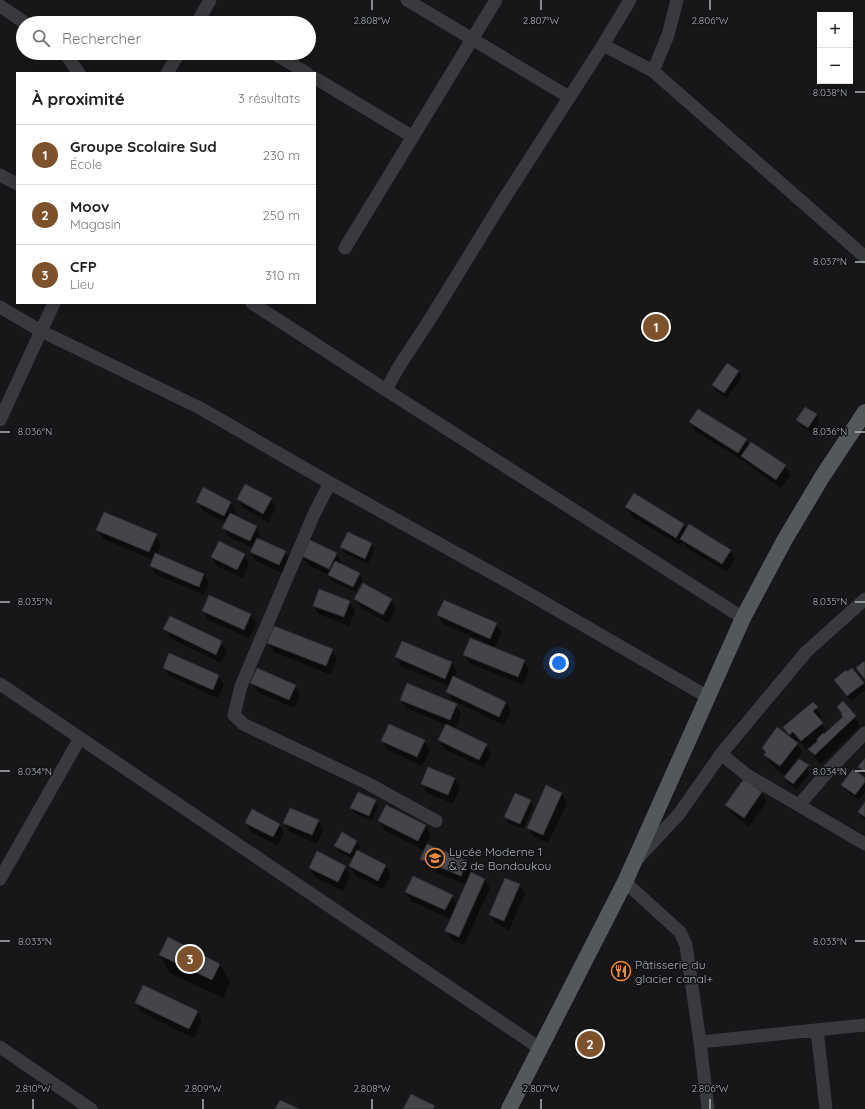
<!DOCTYPE html>
<html lang="fr">
<head>
<meta charset="utf-8">
<style>
  body { margin:0; font-family:Quicksand,sans-serif; background:#f2f2f2; color:#202124 }
  .controls { position:absolute; right:12px; top:12px; display:grid; overflow:hidden; border-radius:0px; box-shadow:0 2px 10px #0003 }
  .controls button { width:36px; height:36px; display:grid; place-items:center; padding:0; border:0; border-bottom:1px solid #e0e0e0; background:#fff; color:#202124; font:20px sans-serif }
  .you { position:absolute; left:559px; top:663px; width:14px; height:14px; margin:-10px; border:3px solid #fff; border-radius:50%; background:#1a73e8; box-shadow:0 0 0 6px #1a73e833 }
  .badge { display:grid; place-items:center; width:26px; height:26px; border-radius:50%; background:#7e512d; color:#fff; font-size:13px; font-weight:700 }
  .pin { position:absolute; translate:-50% -50%; border:2px solid #fff; box-shadow:0 1px 4px #0006 }
  .list { margin:0; padding:0; list-style:none }
  h2 { display:flex; justify-content:space-between; align-items:center; height:52px; margin:0; padding:0 16px; font-size:17px }
  h2 small { font-size:13px; font-weight:400; color:#757577 }
  .list li { display:grid; grid-template-columns:26px 1fr auto; gap:12px; align-items:center; box-sizing:border-box; height:60px; padding:0 16px; border-top:1px solid #e0e0e0 }
  .list b { display:block; font-size:15px; white-space:nowrap }
  .list p { margin:0; font-size:13px; white-space:nowrap; color:#757577 }
  .list em { font-size:13px; font-style:normal; color:#757577 }
  .icon { flex:none; width:22px; height:22px; fill:none; stroke:currentColor; stroke-width:2; stroke-linecap:round; stroke-linejoin:round }
  .map { position:relative; flex:none; width:865px; height:1109px; overflow:hidden }
  .search { position:absolute; background:#fff; box-shadow:0 2px 10px #0003; left:16px; top:16px; width:300px; height:44px; display:flex; align-items:center; gap:10px; box-sizing:border-box; padding:0 14px; border-radius:22px; color:#757577; font-size:15px }
  .panel { position:absolute; background:#fff; box-shadow:0 2px 10px #0003; left:16px; top:72px; width:300px; height:232px; border-radius:0px }
  .map>svg:first-child { display:block }
  .shadow { fill:#0007 }
  .building { fill:#434549; stroke:#313135 }
  .lines { fill:none; stroke-linecap:round; stroke-linejoin:round }
  .minor { stroke:#383a3e; stroke-width:13 }
  .major { stroke:#54585d; stroke-width:16 }
  .ticks { fill:none; stroke:#a9b1b8; stroke-width:1.5 }
  .labels { text-anchor:middle; dominant-baseline:central; stroke-width:3; stroke-linejoin:round; paint-order:stroke }
  .poi-label { font-size:12px; fill:#a9b1b8; stroke:#121214; text-anchor:start }
  .ticks-label { font-size:10px; text-anchor:middle; fill:#a9b1b8; stroke:#121214; stroke-width:3; stroke-linejoin:round; paint-order:stroke }
</style>
</head>
<body>
<div class="map">
<svg width="865" height="1109" viewBox="0 0 865 1109">
  <rect width="100%" height="100%" fill="#171719"/>
  <!-- shadow -->
  <path class="shadow" d="M738 372 742 377 727 398 716 391 713 385Z
    M816 415 819 421 811 433 801 426 797 420Z
    M690 422 746 440 749 446 752 443 785 466 791 475 781 488 748 465 744 460 743 461 695 431Z
    M238 499H271L276 508 268 522 243 508Z
    M197 502H230L236 511 233 516 256 527 261 536 259 540 285 552 290 561 284 574 256 561 251 552 253 548 229 537 223 528 226 523 202 510Z
    M626 507 684 524 687 530 730 550 735 559 727 572 686 548 683 542 681 546 631 516Z
    M97 530 156 535 161 544 157 555 203 574 209 583 204 595 156 575 151 566 153 560 103 539Z
    M371 544 375 549 368 564 345 553 341 547Z
    M336 553 341 562 340 564 359 573 363 579 356 592 332 581 328 575 308 565 303 556Z
    M244 555 249 564 243 578 217 566 212 557Z
    M210 596 251 615 256 624 249 638 208 620 203 611Z
    M355 599 391 600 396 609 388 623 361 608Z
    M349 602 355 611 349 626 319 614 314 606Z
    M438 615 496 624 501 633 495 647 443 624Z
    M165 629 221 642 227 651 221 663 170 638Z
    M402 642 452 663 457 672 454 678 506 702 511 711 504 725 452 700 447 691 449 686 401 666 396 657Z
    M268 643 332 650 337 659 331 675 274 652Z
    M170 654 219 676 224 685 218 698 169 676 164 668Z
    M464 654 524 661 529 670 523 685 469 663Z
    M835 680 864 683 865 686V690L851 701 838 686Z
    M252 683 295 686 300 695 294 708 257 692Z
    M401 700 456 705 461 714 455 730 486 745 491 754 484 768 444 749 439 740 447 725 406 708Z
    M813 704 822 717 819 720 827 733 855 717 860 726 821 764 815 758 810 750 818 742V740L806 749 799 740 796 742 802 752 787 772 788 773 799 760 808 766 811 772 797 789 788 783 785 777 786 776 770 764 763 748 791 739 784 727Z
    M382 741H424L430 750 422 766 388 750Z
    M865 761V775L862 773 859 767Z
    M429 768 455 779 460 788 453 804 427 793 422 784Z
    M865 779V792L859 800 846 791 842 785Z
    M744 781 762 793 767 802 749 826 732 814 727 805Z
    M562 794 567 803 548 843 533 836 528 827Z
    M375 800 378 806 372 821 355 813 351 808Z
    M530 801 533 807 523 829 509 823 505 817Z
    M865 804V820L862 818 859 812Z
    M386 807 426 826 431 835 426 845 466 862 472 871 470 873 485 880 490 888 464 945 451 939 446 930 451 919 411 901 406 892 452 896 457 905 466 885 426 868 421 859 425 851 384 830 379 821Z
    M318 821 323 830 317 844 290 832 284 823Z
    M246 823 279 824 284 833 278 846 251 832Z
    M357 841 360 847 358 852 386 866 391 875 383 889 355 875 350 866 354 859 339 852 336 846Z
    M345 867 350 876 343 891 315 877 310 868Z
    M519 885 525 894 509 930 495 923 490 915Z
    M160 955 220 964 230 982 223 998 170 973Z
    M136 1003 197 1012 202 1021 194 1038 141 1012Z"/>
  <!-- building -->
  <path class="building" d="M727 363 739 371 724 393 712 385Z
    M805 407 817 414 808 428 796 420Z
    M698 409 747 439 738 453 689 422Z
    M751 442 786 465 776 480 741 456Z
    M245 484 272 498 263 514 237 499Z
    M203 487 231 502 224 516 196 502Z
    M634 493 684 524 676 538 625 507Z
    M104 512 157 534 149 552 96 530Z
    M230 513 257 526 250 541 222 528Z
    M689 524 731 550 722 564 680 539Z
    M348 532 372 543 365 559 340 547Z
    M257 538 286 551 279 565 250 552Z
    M310 540 337 553 329 569 302 556Z
    M219 541 245 554 237 570 211 557Z
    M155 553 204 574 199 587 150 566Z
    M335 561 360 573 353 587 328 575Z
    M363 583 392 599 383 615 354 599Z
    M319 589 350 601 344 617 313 606Z
    M209 595 251 614 244 630 202 611Z
    M444 600 497 623 490 639 437 615Z
    M170 616 222 641 216 655 163 629Z
    M274 626 333 649 326 666 267 643Z
    M470 638 525 660 518 677 463 655Z
    M402 641 452 662 445 679 395 657Z
    M169 653 219 675 213 690 163 668Z
    M864 661 865 663V679L856 668Z
    M257 668 296 685 289 700 250 683Z
    M852 668 864 683 847 696 834 680 846 670 847 672Z
    M453 676 506 702 499 717 446 692Z
    M407 683 457 704 450 720 400 700Z
    M843 701 856 716 815 755 808 749 817 742V739L823 733 824 734 843 717 841 715 842 713 837 707Z
    M813 702 818 707 813 711 823 723 801 741 793 732 789 735 783 727Z
    M389 724 425 740 417 757 381 741Z
    M446 724 487 744 479 760 438 740Z
    M777 727 798 743 780 766 764 755 766 752 762 748Z
    M799 759 809 765 793 784 784 777Z
    M864 759H865V772L858 767Z
    M428 767 455 778 448 795 421 784Z
    M853 769 865 778V782L855 795 841 785Z
    M744 779 762 792 744 818 725 805Z
    M546 785 562 793 543 835 527 828Z
    M358 792 376 800 369 816 350 808Z
    M515 793 531 800 520 824 504 817Z
    M865 802V817L858 812Z
    M386 805 426 825 418 841 378 821Z
    M290 808 319 820 312 835 283 823Z
    M252 809 280 824 273 837 245 823Z
    M342 832 357 841 350 854 334 846Z
    M427 844 467 861 461 876 420 859Z
    M357 850 386 865 378 881 349 866Z
    M317 851 346 866 338 882 309 868Z
    M471 872 485 879 459 937 445 931Z
    M413 876 453 895 445 910 405 892Z
    M505 878 520 884 504 921 489 915Z
    M168 937 220 964 212 980 159 955Z
    M143 985 198 1011 189 1029 135 1003Z
    M411 1094 435 1106 433 1109H403Z
    M280 1100 299 1109H275Z"/>
  <g class="lines">
    <!-- minor -->
    <path class="minor" d="M407 0 569 97
      M0 6 25 23
      M197 23 210 0
      M603 45 653 71 865 257
      M65 53 79 73
      M273 53 307 73
      M653 71 668 35 677 0
      M167 73 179 53
      M315 78 413 137
      M0 175 17 184
      M345 248 496 0
      M252 303 386 390 743 618
      M0 307 41 331 200 408 330 483 519 588 708 697
      M386 390 398 368 432 316 502 202 603 45 630 0
      M0 420 54 303
      M330 483 314 514 241 686 234 715 243 724 367 783 436 821
      M0 684 541 1049
      M721 754 747 775 865 844
      M799 805 830 769 865 733
      M639 857 679 814 721 754 806 652 865 599
      M0 879 80 738
      M625 882 680 932 686 945 700 1042 708 1109
      M817 1030 826 1109
      M700 1042 865 1025
      M0 1047 91 1109"/>
    <!-- major -->
    <path class="major" d="M509 1109 625 882 743 618 784 541 822 477 865 412"/>
  </g>
  <!-- ticks -->
  <path class="ticks" d="M372 0V10M541 0V10M710 0V10M855 92H865M855 262H865M0 432H10M855 432H865M0 602H10M855 602H865M0 771H10M855 771H865M0 941H10M855 941H865M33 1099V1109M203 1099V1109M372 1099V1109M541 1099V1109M710 1099V1109"/>
  <!-- icons -->
  <defs>
    <g id="school-ring" transform="scale(1)"><circle r="9.5" fill="#121214" stroke="#f08b37" stroke-width="1.5"/><path d="M0-5L7-2L0 1L-7-2ZM-4 1L0 2.5L4 1V4Q0 6-4 4Z" fill="#f08b37"/></g>
    <g id="restaurant-ring" transform="scale(1)"><circle r="9.5" fill="#121214" stroke="#f08b37" stroke-width="1.5"/><path d="M-5-6h1v4h1v-4h1v4h1v-4h1v5L-1.5 .5V6h-2V.5L-5-1ZM5-6V6H3V1.5H1.5Q1.5-4 5-6Z" fill="#f08b37"/></g>
  </defs>
  <g fill-rule="evenodd">
    <use href="#school-ring" x="435" y="858"/>
    <use href="#restaurant-ring" x="621" y="971"/>
  </g>
  <g class="labels">
    <!-- poi labels -->
    <g class="poi-label">
      <text x="449" y="851">Lycée Moderne 1<tspan x="449" dy="14">&amp; 2 de Bondoukou</tspan></text>
      <text x="635" y="964">Pâtisserie du<tspan x="635" dy="14">glacier canal+</tspan></text>
    </g>
  </g>
  <g class="ticks-label">
    <text x="372" y="24">2.808°W</text>
    <text x="541" y="24">2.807°W</text>
    <text x="710" y="24">2.806°W</text>
    <text x="830" y="96">8.038°N</text>
    <text x="830" y="265">8.037°N</text>
    <text x="35" y="435">8.036°N</text>
    <text x="830" y="435">8.036°N</text>
    <text x="35" y="605">8.035°N</text>
    <text x="830" y="605">8.035°N</text>
    <text x="35" y="775">8.034°N</text>
    <text x="830" y="775">8.034°N</text>
    <text x="35" y="945">8.033°N</text>
    <text x="830" y="945">8.033°N</text>
    <text x="33" y="1092">2.810°W</text>
    <text x="203" y="1092">2.809°W</text>
    <text x="372" y="1092">2.808°W</text>
    <text x="541" y="1092">2.807°W</text>
    <text x="710" y="1092">2.806°W</text>
  </g>
</svg>
<div class="controls">
<button>+</button>
<button>−</button>
</div>
<div class="you"></div>
<div class="pin badge" style="left:656px;top:327px">1</div>
<div class="pin badge" style="left:590px;top:1044px">2</div>
<div class="pin badge" style="left:190px;top:959px">3</div>
<div class="search"><svg class="icon" aria-label="search" viewBox="0 0 24 24"><circle cx="10" cy="10" r="6"/><path d="M15 15l6 6"/></svg>Rechercher</div>
<section class="panel">
<h2>À proximité<small>3 résultats</small></h2>
<ul class="list">
<li><span class="badge">1</span><div><b>Groupe Scolaire Sud</b><p>École</p></div><em>230 m</em></li>
<li><span class="badge">2</span><div><b>Moov</b><p>Magasin</p></div><em>250 m</em></li>
<li><span class="badge">3</span><div><b>CFP</b><p>Lieu</p></div><em>310 m</em></li>
</ul>
</section>
</div>
</body>
</html>
